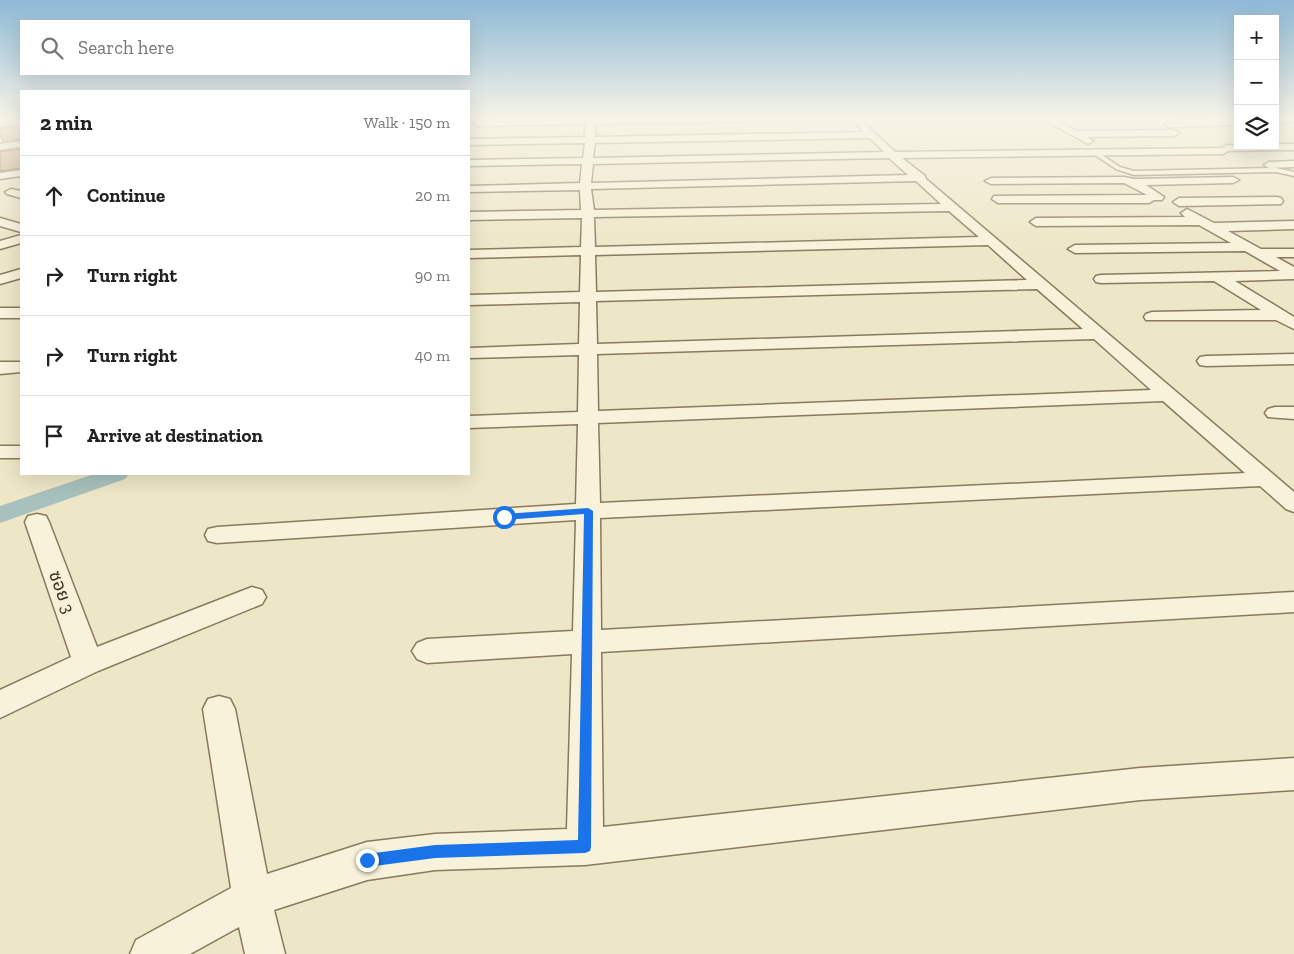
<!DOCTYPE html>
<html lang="en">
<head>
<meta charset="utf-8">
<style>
  body { margin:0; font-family:"Zilla Slab","Noto Sans Thai",serif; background:#f6f6f6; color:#222 }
  .controls { position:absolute; right:15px; top:15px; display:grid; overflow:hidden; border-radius:0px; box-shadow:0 5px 20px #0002 }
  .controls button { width:45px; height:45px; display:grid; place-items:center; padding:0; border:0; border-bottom:1px solid #e0e0e0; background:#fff; color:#222; font:25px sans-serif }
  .stop { position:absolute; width:15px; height:15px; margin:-11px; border:4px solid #1a73e8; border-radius:50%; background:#fff }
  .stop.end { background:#1a73e8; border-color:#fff; box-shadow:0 1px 5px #0008 }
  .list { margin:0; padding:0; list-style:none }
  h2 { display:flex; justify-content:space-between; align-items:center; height:65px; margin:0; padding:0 20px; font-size:21px }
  h2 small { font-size:16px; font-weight:400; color:#767676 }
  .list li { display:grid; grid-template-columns:32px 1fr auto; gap:15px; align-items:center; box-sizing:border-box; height:80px; padding:0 20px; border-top:1px solid #e0e0e0 }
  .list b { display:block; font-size:19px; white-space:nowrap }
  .list em { font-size:16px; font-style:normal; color:#767676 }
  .icon { flex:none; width:28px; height:28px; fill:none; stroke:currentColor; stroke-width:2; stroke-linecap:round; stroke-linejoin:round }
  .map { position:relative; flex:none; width:1294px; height:954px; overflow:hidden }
  .search { position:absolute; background:#fff; box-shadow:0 5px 20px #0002; left:20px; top:20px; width:450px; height:55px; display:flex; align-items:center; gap:12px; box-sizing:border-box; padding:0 18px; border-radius:0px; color:#767676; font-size:19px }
  .panel { position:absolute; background:#fff; box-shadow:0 5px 20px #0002; left:20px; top:90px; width:450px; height:385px; border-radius:0px }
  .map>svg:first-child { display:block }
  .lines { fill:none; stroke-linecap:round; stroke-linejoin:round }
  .canal { fill:#a8c1bc; fill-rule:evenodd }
  .building { fill:#caa67e; stroke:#876543 }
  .service-casing { stroke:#89795d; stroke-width:3 }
  .minor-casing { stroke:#89795d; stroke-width:3 }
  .service { fill:#f8f2da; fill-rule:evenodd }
  .minor { fill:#f8f2da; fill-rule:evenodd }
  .route { fill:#1a73e8 }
  .labels { text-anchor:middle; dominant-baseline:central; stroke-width:5; stroke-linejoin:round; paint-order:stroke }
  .street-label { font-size:18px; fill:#392f20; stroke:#f5efd7 }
</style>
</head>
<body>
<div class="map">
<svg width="1294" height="954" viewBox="0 0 1294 954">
  <rect width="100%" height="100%" fill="#ede6c7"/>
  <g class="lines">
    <!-- canal -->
    <path class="canal" d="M94 474H129L125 479 0 523V506Z"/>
  </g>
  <!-- building -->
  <path class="building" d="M21 126V139L3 142 0 135V129Z
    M21 149V168L0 171V152Z"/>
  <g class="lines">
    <!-- service casing -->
    <g class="service-casing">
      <path id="service" d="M1092 151H1096L1120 167 1134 171 1276 168 1294 172V176L1276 172 1134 175 1116 169 1092 153Z"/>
    </g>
    <!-- minor casing -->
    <g class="minor-casing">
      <path id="minor" d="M21 119V124L0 127V121Z
        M547 119H746L742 122 595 124V137L864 132 850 119H860L895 152 1222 148 1227 145 1275 146V144H1294V150L1228 151 1223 154 902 158 925 176 926 179 1294 492V512L1286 509 1260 486 600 518 601 630 1294 592V612L601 652 603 827 1140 768 1294 758V790L1140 800 585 865 435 870 367 880 274 910 285 954H245L239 927 190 954H130L136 940 231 888 203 709 208 699 219 696 230 699 235 709 267 874 367 842 435 834 567 829 572 654 427 663 417 659 412 651 417 643 427 639 573 631 576 520 217 543 208 541 205 535 208 529 217 527 576 504 578 424 469 428V416L578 412 579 355 469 358V348L579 344 580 302 469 305V295L580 292 581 255 469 258V250L581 247 582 218 469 220V212L581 210 580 190 469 192V186L580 183 582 164 469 166V160L583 158 585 143 469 145V139L585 137V124L477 126 472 123 477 120ZM870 138 884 152 593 158 595 143ZM889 158 908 175 591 183 593 164ZM916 181 941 204 594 210 591 189ZM949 211 979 237 595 247 594 217ZM988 245 1027 280 596 292 595 255ZM1037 289 1083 329 597 344 596 301ZM1094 339 1151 390 598 411 597 354ZM1163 401 1245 473 600 503 598 423Z
        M1043 119H1054L1077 131 1174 130 1179 133 1174 136 1087 137 1093 141 1088 144Z
        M1238 119V125L1169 127 1164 124 1169 121Z
        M1275 119H1294V122L1275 124Z
        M21 141V147L0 150V144Z
        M1294 161V167L1269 168 1264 165 1269 162Z
        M21 170V176L0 179V173Z
        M1124 177 1134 179 1233 177 1239 180 1233 183 1146 185 1164 197 1162 200H1154L1149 203H998L992 199 994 196 1147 195 1124 183 991 184 985 181 991 178Z
        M11 189 21 191V198L7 194 5 192Z
        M1277 197 1281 198 1283 201 1281 204 1179 206 1173 202 1179 198Z
        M1187 209 1214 223 1294 221V229L1228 231 1261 249H1294V257H1276L1294 267V279L1235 281 1294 317V329L1276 320H1146L1144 317 1146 314 1152 312 1261 310 1214 281 1101 283 1096 282 1094 279 1096 276 1101 275 1280 271 1245 251 1075 253 1068 249 1075 245 1231 243 1199 225 1036 226 1030 222 1036 218 1185 217 1181 213Z
        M0 218 21 224V232L0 226Z
        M21 235V243L0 249V241Z
        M21 269V278L0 284V275Z
        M0 308H21V318H0Z
        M1294 354V364L1206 366 1200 365 1197 361 1200 357 1206 356Z
        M0 362H21V372L0 374Z
        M1275 407H1294V419L1268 417 1265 413 1268 409Z
        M0 446H21V458H0Z
        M37 514 46 516 49 522 97 647 252 587 262 590 266 597 262 604 98 671 0 718V690L71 657 25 522 28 516Z"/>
    </g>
    <!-- service -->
    <use href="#service" class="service"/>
    <!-- minor -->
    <use href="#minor" class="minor"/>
  </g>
  <!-- sky -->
  <linearGradient id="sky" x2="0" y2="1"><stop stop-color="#8eb9d6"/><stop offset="0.47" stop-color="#f7f4e6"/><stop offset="1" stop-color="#f7f4e6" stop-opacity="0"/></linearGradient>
  <rect width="1294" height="253" fill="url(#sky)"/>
  <!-- route -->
  <path class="route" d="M588 508 593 511 591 847 590 851 585 853 435 858 367 867 362 865 360 860 362 856 367 854 435 845 578 840 584 514 504 520 499 517 504 514Z"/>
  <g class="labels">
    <!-- street labels -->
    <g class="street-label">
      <text transform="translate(62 592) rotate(70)">ซอย 3</text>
    </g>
  </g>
</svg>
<div class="controls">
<button>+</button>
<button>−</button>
<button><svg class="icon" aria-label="layers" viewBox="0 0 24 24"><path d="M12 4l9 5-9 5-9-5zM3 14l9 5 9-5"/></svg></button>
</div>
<div class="stop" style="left:504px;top:517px"></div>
<div class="stop end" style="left:367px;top:860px"></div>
<div class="search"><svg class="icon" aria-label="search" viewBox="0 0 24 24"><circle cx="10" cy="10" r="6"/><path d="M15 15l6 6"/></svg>Search here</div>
<section class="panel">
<h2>2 min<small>Walk · 150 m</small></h2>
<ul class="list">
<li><svg class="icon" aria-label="ahead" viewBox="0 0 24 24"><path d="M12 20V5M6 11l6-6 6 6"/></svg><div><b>Continue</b></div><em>20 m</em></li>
<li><svg class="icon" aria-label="right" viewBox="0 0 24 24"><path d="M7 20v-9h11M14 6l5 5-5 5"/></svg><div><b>Turn right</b></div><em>90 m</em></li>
<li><svg class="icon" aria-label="right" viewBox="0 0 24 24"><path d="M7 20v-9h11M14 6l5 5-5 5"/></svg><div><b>Turn right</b></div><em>40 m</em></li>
<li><svg class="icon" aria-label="arrive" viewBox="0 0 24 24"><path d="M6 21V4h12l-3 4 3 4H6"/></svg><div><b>Arrive at destination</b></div></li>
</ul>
</section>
</div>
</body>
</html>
